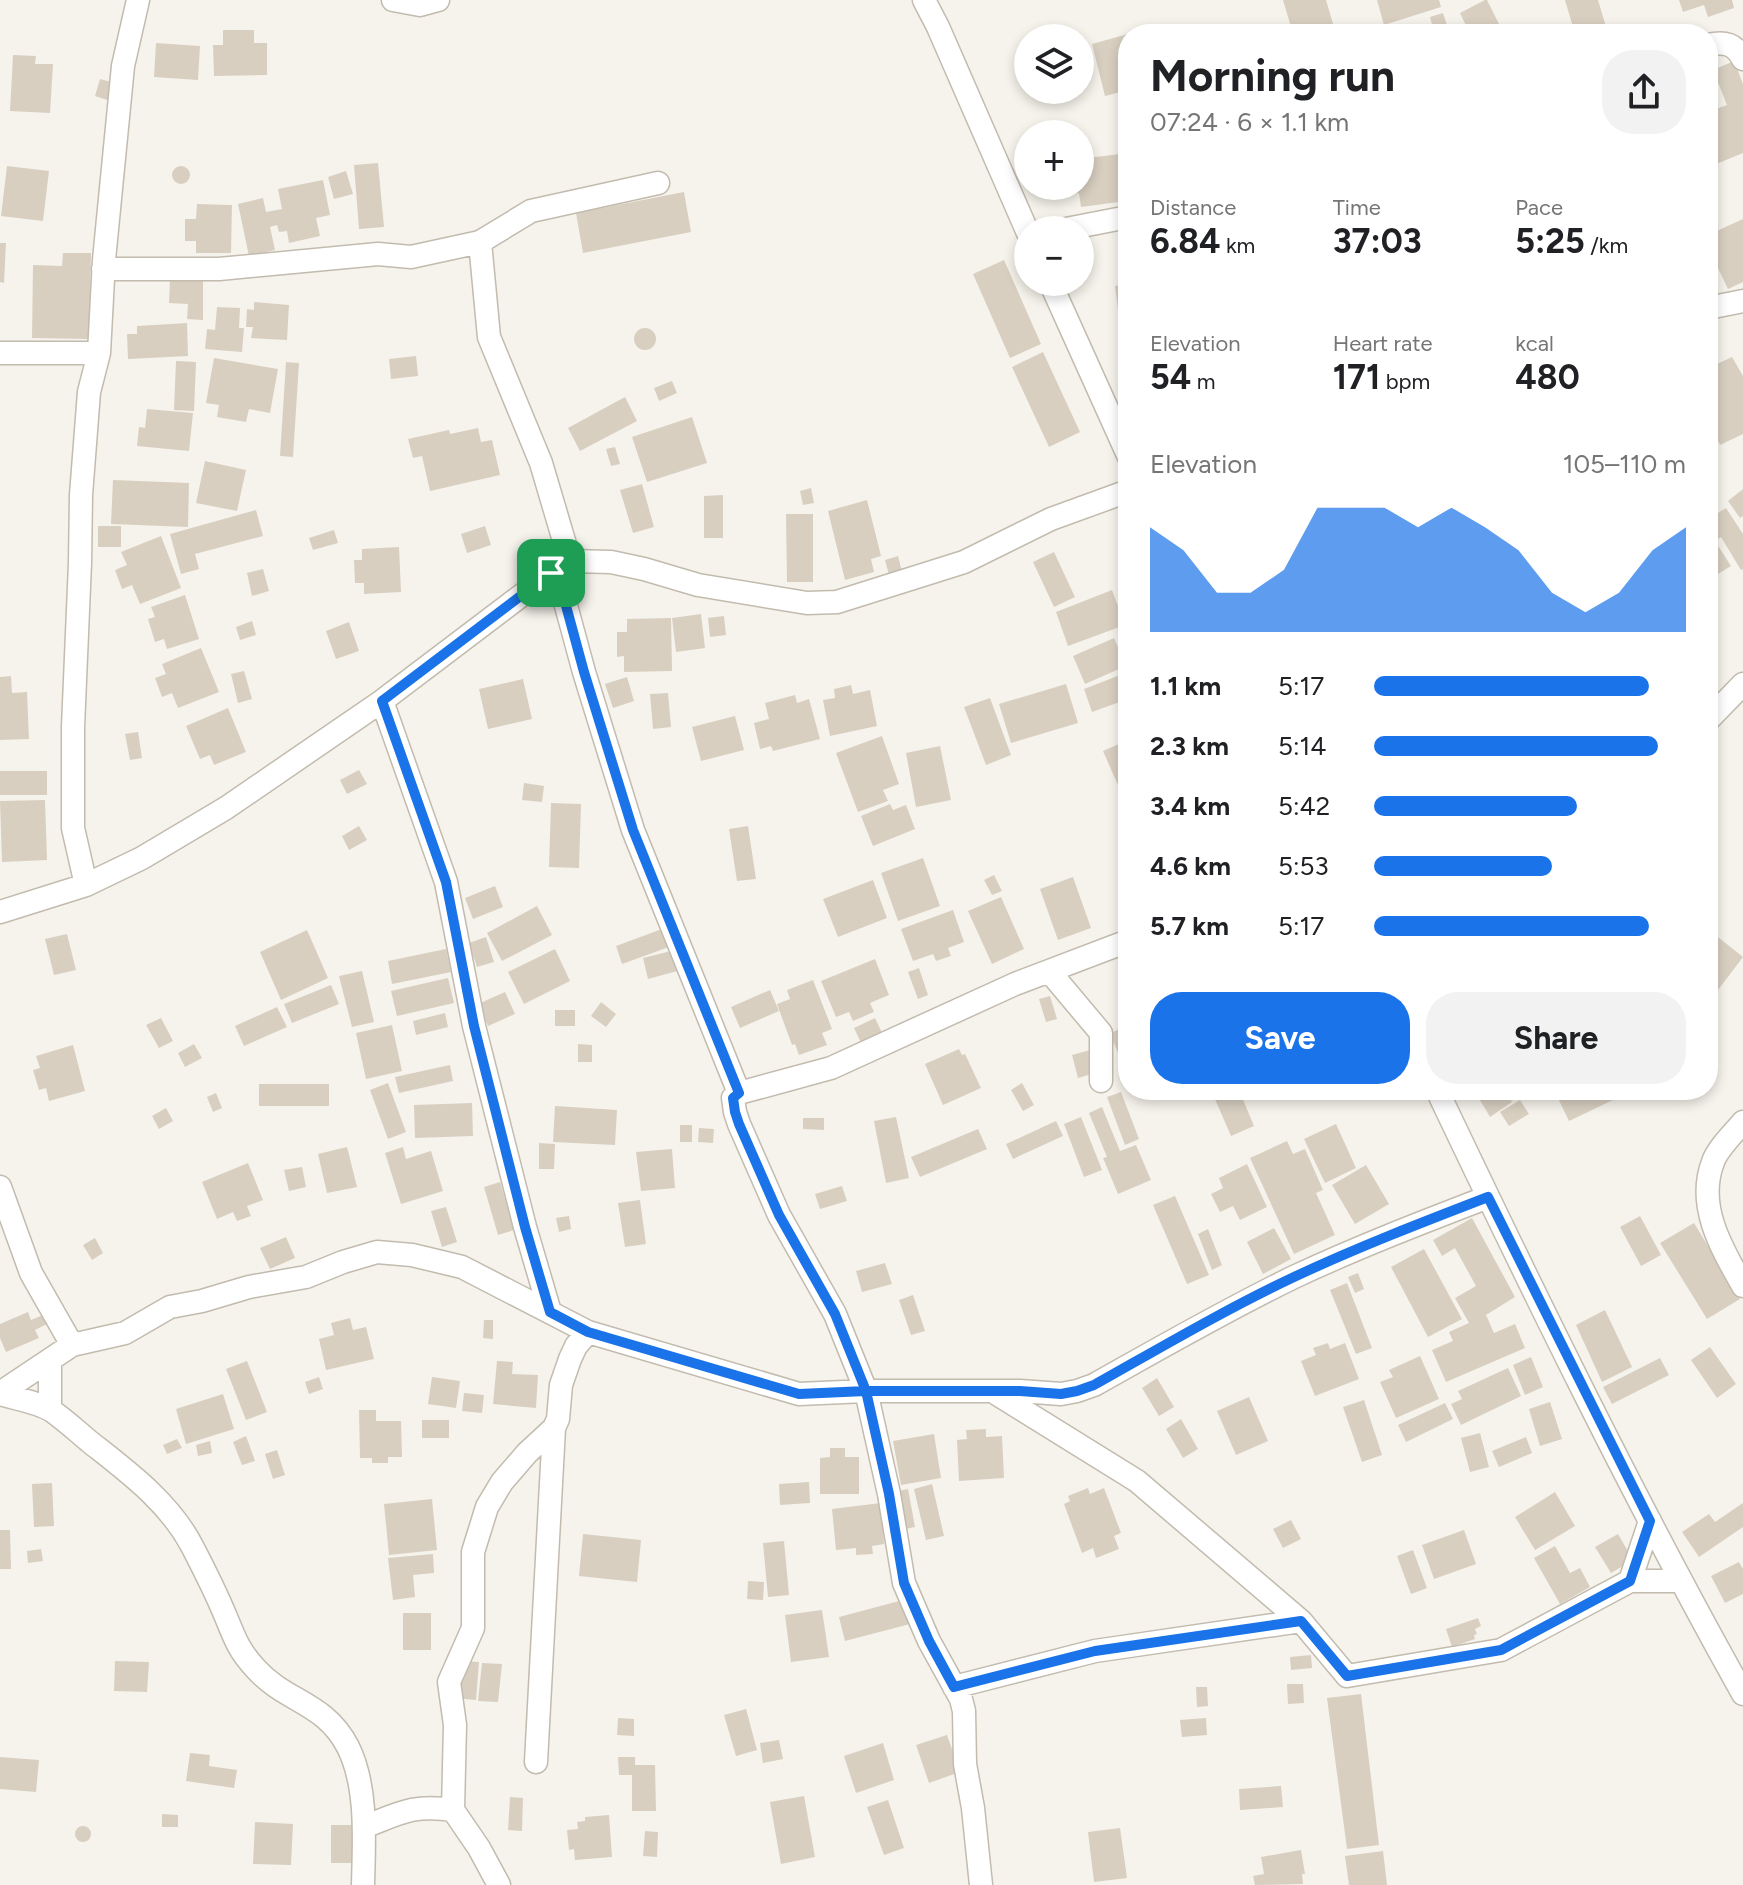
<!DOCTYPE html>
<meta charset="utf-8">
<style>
body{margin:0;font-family:Figtree,sans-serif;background:#f2f2f2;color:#202124;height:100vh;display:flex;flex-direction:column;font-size:30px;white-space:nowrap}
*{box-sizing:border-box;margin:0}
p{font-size:26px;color:#757577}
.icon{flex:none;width:44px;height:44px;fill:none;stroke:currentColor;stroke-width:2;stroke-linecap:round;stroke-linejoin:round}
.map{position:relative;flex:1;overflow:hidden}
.side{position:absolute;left:1118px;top:24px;width:600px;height:1076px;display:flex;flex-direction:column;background:#fff;border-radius:32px;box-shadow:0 4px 12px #0003}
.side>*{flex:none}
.fabs{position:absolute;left:1014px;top:24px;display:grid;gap:16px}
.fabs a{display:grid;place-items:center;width:80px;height:80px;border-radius:50%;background:#fff;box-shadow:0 4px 12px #0003;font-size:40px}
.pin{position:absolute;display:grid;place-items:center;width:68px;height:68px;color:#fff;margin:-34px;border-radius:16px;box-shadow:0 4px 12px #0006}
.round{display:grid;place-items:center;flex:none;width:84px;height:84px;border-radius:32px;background:#f2f2f2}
.headline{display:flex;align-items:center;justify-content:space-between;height:136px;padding:0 32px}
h1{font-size:44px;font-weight:700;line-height:60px}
.figures{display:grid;grid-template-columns:repeat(3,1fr);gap:12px;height:136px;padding:8px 32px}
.figures div{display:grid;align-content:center}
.figures b{font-size:34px;font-weight:700}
.figures small{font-size:22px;font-weight:400}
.figures p{font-size:22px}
.chart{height:224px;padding:16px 32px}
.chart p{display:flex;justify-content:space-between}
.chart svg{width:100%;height:144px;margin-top:8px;fill:#1a73e8;opacity:.7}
.cta{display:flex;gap:16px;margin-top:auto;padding:16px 32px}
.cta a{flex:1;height:92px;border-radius:32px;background:#1a73e8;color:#fff;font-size:32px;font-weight:700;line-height:92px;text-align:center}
.cta a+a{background:#f2f2f2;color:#202124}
ul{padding:0 32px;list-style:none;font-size:26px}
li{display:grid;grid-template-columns:128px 96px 1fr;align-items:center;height:60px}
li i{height:20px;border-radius:10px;background:#1a73e8}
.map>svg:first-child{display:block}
</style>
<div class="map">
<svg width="1743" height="1885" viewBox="0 0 1743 1885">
<rect width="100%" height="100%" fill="#f6f3ec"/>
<path fill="#d8cfc1" d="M1283,0H1326L1336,34H1293Z
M1377,0H1439L1441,7L1384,25Z
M1485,0H1487L1504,34H1470L1460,13Z
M1565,0H1598L1607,30L1591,34H1575Z
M1679,0H1732L1734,8L1708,17L1704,5L1683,12Z
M1443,13L1450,34H1415L1433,28L1430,17Z
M223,30H254V43H267V75L214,76L213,45H223Z
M1128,34V90L1105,96L1092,44Z
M156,43L200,46L198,80L154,77Z
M13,55L36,56L35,64H53L50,113L10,111Z
M1734,61L1743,84V153L1709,167L1708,121L1710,120L1708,112L1727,105L1713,70Z
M100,79L115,83L110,101L95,96Z
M1120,154L1126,201L1081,207L1079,193L1071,194L1070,186H1080V159Z
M378,163L384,227L359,229L354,165Z
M172 175a9 9 0 1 1 18 0a9 9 0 1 1-18 0Z
M7,166L49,171L43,221L1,216Z
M346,171L353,194L334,199L328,177Z
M323,180L330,215L316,218L320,236L289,243L287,231L279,232L277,225L270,227L275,250L249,256L238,204L263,198L266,212L282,209L278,189Z
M684,192L691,232L583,253L576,213Z
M197,204L232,205L231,253H196V241H185V219H196Z
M1743,219V282L1728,289L1708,247V235Z
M0,243H6L4,283L0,282Z
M63,253H91L89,339L32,338L33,265L62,266Z
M1004,260L1041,344L1010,358L973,274Z
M170,279L203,280V320L187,319L188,304L169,303Z
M1128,284V308L1118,309L1115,286Z
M254,302L289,305L287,340L251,338L253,327H246L247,309L254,310Z
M217,307L240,308L239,328H244L242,352L205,349L207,329L215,330Z
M187,323L188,356L128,359L127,334H137V326Z
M634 339a11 11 0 1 1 22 0a11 11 0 1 1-22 0Z
M1043,352L1080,432L1049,447L1012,367Z
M416,356L418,376L391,379L389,359Z
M1732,357L1743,376V434L1720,445L1708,420V387L1714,384L1708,368Z
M214,358L278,369L270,413L249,409L246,422L217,417L219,405L206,403Z
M176,361L196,362L194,411L174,410Z
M286,362L299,363L293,457L280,456Z
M672,381L677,393L659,401L654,388Z
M625,397L637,421L580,451L568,428Z
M147,409L193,413L189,451L137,446L139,427L145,428Z
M692,417L707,463L647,482L632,437Z
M478,428L481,442L492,440L500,475L430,491L422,456L413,458L408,439L449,430L450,434Z
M615,447L620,464L611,466L606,449Z
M205,461L246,470L237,511L196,503Z
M113,480L189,483L188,527L111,524Z
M642,484L654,527L633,533L620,490Z
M811,488L814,503L803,505L800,491Z
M1743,489V516L1740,518L1728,501Z
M723,495V538H704V496Z
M867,500L881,556L871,559L874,572L845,580L828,511Z
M1726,508L1743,534V569L1741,570L1721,537L1715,541L1731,566L1710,579L1708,576V519Z
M256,510L263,536L195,554L199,569L181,574L170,534Z
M786,514H813V582H787Z
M98,526H121V547H98Z
M485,526L491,545L467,553L461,534Z
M334,530L338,543L313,550L309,538Z
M161,536L181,588L140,604L132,585L122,589L115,570L127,565L121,552Z
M399,547L401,592L364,594V583H355L354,560H362V549Z
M1054,552L1075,597L1054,607L1033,562Z
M898,556L902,572L889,575L885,560Z
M263,569L269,591L252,596L247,573Z
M1112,590L1125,625L1068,646L1056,612Z
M185,595L199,639L167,649L164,639L155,642L148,619L155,617L151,607Z
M701,614L705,648L676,652L672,618Z
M724,616L726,635L710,637L708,618Z
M671,618L672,671L624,672V656L617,657V632H627V619Z
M252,621L256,635L240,640L236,627Z
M349,622L359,651L336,659L326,631Z
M1114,638L1126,666L1085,684L1073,656Z
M201,648L219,692L178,708L172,693L162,697L155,678L166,674L162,664Z
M244,671L252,699L238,703L231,674Z
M1120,675L1128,699L1092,712L1084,689Z
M11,676L12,693L27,692L29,739L0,740V677Z
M627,677L634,701L613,708L605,684Z
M523,679L532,719L488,729L479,689Z
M1066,684L1078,723L1011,743L999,704Z
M851,685L853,694L870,690L877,726L830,736L823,700L835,698L834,689Z
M668,693L671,727L653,729L650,694Z
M795,695L797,703L809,699L820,739L773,751L771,746L760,749L754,723L769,719L765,703Z
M990,698L1011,755L986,765L964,707Z
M228,708L246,752L214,765L210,755L200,759L186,726Z
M735,716L744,750L701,761L692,727Z
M138,732L142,758L130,760L125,734Z
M882,736L899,784L883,790L888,801L858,812L836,753Z
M1128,740V808L1103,751Z
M940,746L951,800L916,807L906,753Z
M359,770L367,784L347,794L340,780Z
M0,771H47V795H0Z
M524,783L544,786L542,802L522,800Z
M45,800L47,860L2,862L0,801Z
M551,803L581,804L579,868L549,867Z
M890,804L893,810L906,805L915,829L873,846L861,816Z
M359,826L367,840L349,850L342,836Z
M748,826L756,879L737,881L729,829Z
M923,858L940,906L898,921L881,873Z
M994,875L1002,891L992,895L984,880Z
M1073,877L1091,928L1058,940L1040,889Z
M873,880L887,918L838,937L823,899Z
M495,886L503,907L473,919L465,898Z
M1001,897L1024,949L992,964L968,911Z
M537,906L552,935L502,961L487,933Z
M953,910L964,942L948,948L951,956L936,961L933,954L913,961L901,929Z
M662,929L669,947L622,964L616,946Z
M1708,929L1743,957L1718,990L1708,982Z
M307,930L328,978L281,1000L260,952Z
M67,934L76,970L54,975L45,939Z
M486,937L494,962L477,967L469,943Z
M446,949L451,972L392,984L388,961Z
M555,949L570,981L524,1004L508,972Z
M675,950L681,970L648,979L643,958Z
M875,959L889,995L870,1003L874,1012L853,1021L849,1012L836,1017L821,981Z
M919,968L928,995L918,999L908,972Z
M362,971L374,1022L352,1027L339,976Z
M448,978L454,1003L397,1016L391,991Z
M813,980L832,1029L822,1033L827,1045L799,1055L795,1044L792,1045L777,1004L790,999L787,990Z
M331,985L339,1004L292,1023L284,1004Z
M770,990L779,1011L740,1028L731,1007Z
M505,992L515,1014L488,1026L478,1004Z
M1050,996L1057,1019L1046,1022L1039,999Z
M601,1002L616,1014L606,1027L591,1016Z
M277,1007L287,1027L244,1046L235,1026Z
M555,1010H575V1026H555Z
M445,1013L448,1027L416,1035L413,1021Z
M1128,1015V1072L1126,1073L1110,1033L1125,1027L1121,1018Z
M161,1018L173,1041L159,1048L146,1025Z
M875,1018L885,1039L864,1049L854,1028Z
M392,1025L402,1071L366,1079L356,1033Z
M194,1044L202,1058L185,1067L178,1053Z
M578,1044L592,1045V1062H578Z
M73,1045L85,1091L49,1101L46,1088L39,1090L33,1070L40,1068L36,1056Z
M959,1049L962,1055L965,1054L981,1088L943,1105L925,1064Z
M1090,1050L1095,1073L1078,1078L1072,1055Z
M450,1065L453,1081L399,1093L395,1077Z
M388,1083L406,1132L388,1139L370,1090Z
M1022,1083L1034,1105L1023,1111L1011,1090Z
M259,1084H329V1106H259Z
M1211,1090H1239L1254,1126L1231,1136Z
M1474,1090H1505L1512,1102L1490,1117Z
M1554,1090H1608L1613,1100L1569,1121Z
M1121,1092L1139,1139L1125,1145L1107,1097Z
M216,1093L222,1108L213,1112L207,1097Z
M1520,1100L1529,1114L1509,1126L1500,1112Z
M472,1103L473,1136L415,1138L414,1105Z
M555,1106L617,1110L615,1145L553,1142Z
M1102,1107L1120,1151L1136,1145L1151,1180L1118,1194L1103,1158L1107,1157L1089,1113Z
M166,1108L173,1121L159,1129L152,1116Z
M896,1117L909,1178L886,1183L874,1121Z
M1081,1117L1102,1170L1084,1177L1064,1124Z
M803,1118H824V1130L803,1129Z
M1056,1121L1063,1136L1013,1159L1006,1144Z
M1336,1124L1356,1168L1325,1183L1304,1139Z
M680,1125H692V1142H680Z
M699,1128L714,1129L713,1143L698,1142Z
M978,1129L987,1149L920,1177L911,1157Z
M1287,1141L1293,1154L1305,1149L1323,1190L1316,1193L1335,1235L1294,1254L1250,1158Z
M539,1143L555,1144L554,1169H539Z
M347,1147L357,1187L327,1193L318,1154Z
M403,1147L406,1159L431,1151L443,1191L401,1204L385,1153Z
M672,1149L675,1188L641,1191L636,1152Z
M248,1163L263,1200L247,1206L251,1216L237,1221L233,1212L217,1219L202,1182Z
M1247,1164L1267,1207L1240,1220L1233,1206L1220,1212L1211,1194L1223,1188L1219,1178Z
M1366,1165L1389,1204L1355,1224L1332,1185Z
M302,1167L306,1187L289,1191L284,1170Z
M500,1182L514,1230L498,1235L484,1187Z
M842,1186L847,1201L820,1209L815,1194Z
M1175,1196L1209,1275L1187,1284L1153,1205Z
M640,1200L646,1244L625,1247L618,1203Z
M446,1207L457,1242L442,1247L431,1211Z
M569,1216L571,1229L559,1232L556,1218Z
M1640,1216L1661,1255L1641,1266L1620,1227Z
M1472,1218L1515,1297L1486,1315L1494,1333L1515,1324L1525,1348L1446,1382L1432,1350L1453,1341L1449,1332L1469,1323L1455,1298L1476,1286L1455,1248L1442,1256L1433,1240Z
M1694,1223L1740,1299L1707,1319L1660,1243Z
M1274,1228L1291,1259L1263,1274L1247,1242Z
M1208,1229L1222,1265L1212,1270L1198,1234Z
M286,1237L295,1258L270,1269L260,1248Z
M95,1238L103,1253L92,1260L83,1245Z
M1424,1249L1462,1319L1428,1337L1391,1267Z
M885,1263L892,1284L862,1292L856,1271Z
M1358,1273L1364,1289L1355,1293L1348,1277Z
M1347,1283L1372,1348L1356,1354L1330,1290Z
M913,1295L925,1331L911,1335L899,1300Z
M1605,1310L1632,1367L1602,1382L1576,1325Z
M28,1312L31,1320L43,1315L47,1324L35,1330L39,1338L6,1352L0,1338V1324Z
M350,1318L353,1330L366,1327L374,1359L326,1370L319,1339L334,1335L331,1323Z
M484,1320H493V1339L483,1338Z
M1328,1343L1330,1349L1345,1343L1359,1379L1315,1396L1301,1361L1316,1355L1313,1348Z
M1710,1347L1736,1384L1717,1398L1691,1360Z
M1420,1356L1439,1399L1396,1418L1380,1382L1393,1377L1389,1370Z
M1531,1357L1543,1387L1525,1395L1513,1365Z
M1660,1358L1669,1375L1612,1404L1603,1387Z
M247,1361L267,1412L246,1420L226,1369Z
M497,1361L513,1362L512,1374L538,1375L536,1408L493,1404Z
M1508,1368L1521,1396L1461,1425L1451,1404L1462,1399L1458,1391Z
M319,1377L323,1389L309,1394L305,1382Z
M432,1377L460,1381L456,1408L428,1404Z
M1157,1378L1174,1407L1159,1416L1142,1388Z
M464,1393L484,1395L482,1413L462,1411Z
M223,1394L234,1429L186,1444L176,1409Z
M1249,1397L1268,1441L1236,1455L1217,1411Z
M1364,1400L1382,1455L1362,1462L1343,1407Z
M1550,1402L1562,1439L1540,1446L1529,1409Z
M1445,1403L1453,1419L1406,1442L1398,1425Z
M359,1410H376V1421H401L402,1457H388V1463H372V1458H360Z
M1181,1419L1198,1449L1183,1458L1166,1429Z
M422,1420H449V1438H422Z
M986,1429V1437L1002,1436L1004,1478L959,1481L957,1440L967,1439L966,1430Z
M1480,1433L1489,1467L1470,1472L1461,1438Z
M934,1434L941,1478L901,1485L893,1441Z
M246,1436L255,1461L242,1465L233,1442Z
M1526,1437L1532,1453L1499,1467L1492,1451Z
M177,1439L182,1448L167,1454L163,1445Z
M210,1441L212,1453L198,1456L196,1445Z
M830,1448H845V1457H859V1494H820V1458L830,1457Z
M277,1450L285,1475L273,1479L265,1454Z
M809,1482L810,1503L780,1505L779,1484Z
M52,1483L54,1526L34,1527L32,1484Z
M932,1484L944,1536L926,1540L914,1489Z
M1088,1488L1090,1494L1104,1488L1121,1533L1114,1536L1119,1549L1096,1558L1093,1548L1082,1553L1064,1504L1070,1501L1068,1496Z
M908,1489L915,1527L900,1530L893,1492Z
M1555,1492L1575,1526L1535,1550L1515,1517Z
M432,1499L437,1550L389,1555L384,1504Z
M889,1502L891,1527L883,1528L884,1544L872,1546L873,1554L856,1555V1548L836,1550L832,1509Z
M1743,1503V1527L1699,1557L1682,1532L1709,1514L1715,1522Z
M1291,1520L1301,1539L1283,1548L1273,1529Z
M0,1530H10L11,1569H0Z
M1464,1530L1476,1564L1434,1579L1422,1545Z
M583,1534L641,1540L637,1582L579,1576Z
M1618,1534L1633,1560L1611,1573L1595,1547Z
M784,1541L789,1595L768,1597L763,1543Z
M1555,1546L1570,1573L1580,1568L1590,1587L1560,1604L1534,1558Z
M41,1549L43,1561L28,1563L27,1551Z
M1413,1550L1427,1588L1411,1594L1397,1556Z
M433,1554L434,1573L413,1575L415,1597L393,1600L388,1558Z
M1739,1562L1743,1569V1594L1725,1603L1711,1576Z
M748,1581L764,1582L763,1600L747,1599Z
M903,1600L910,1624L845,1641L839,1617Z
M822,1610L829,1657L791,1662L785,1615Z
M403,1613H431V1650H403Z
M1478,1618L1481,1626L1475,1629L1477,1634L1474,1635L1475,1639L1452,1647L1446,1629Z
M1311,1655L1312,1668L1291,1670L1290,1657Z
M115,1661L149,1662L147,1692L114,1691Z
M462,1661L479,1662L476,1700L454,1698Z
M482,1663L502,1664L498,1702L478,1701Z
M1287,1684H1303L1304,1703L1288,1704Z
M1196,1687H1207L1208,1706L1197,1707Z
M1361,1694L1379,1845L1347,1849L1327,1698Z
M746,1709L757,1750L736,1756L724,1715Z
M618,1718L634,1719V1736L617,1735Z
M1206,1718L1207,1735L1182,1737L1180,1720Z
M947,1735L960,1772L929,1783L916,1745Z
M779,1740L783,1759L763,1763L760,1743Z
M883,1743L894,1780L856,1793L844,1756Z
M190,1753L210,1755L209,1766L237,1770L234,1788L186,1781Z
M0,1757L39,1760L36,1792L0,1789Z
M618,1757H635V1765H655L656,1811H632V1775H619Z
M1281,1786L1283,1807L1240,1810L1239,1789Z
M804,1796L815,1857L781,1864L770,1802Z
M510,1797L523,1798L522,1831L508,1830Z
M888,1800L904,1848L884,1855L867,1807Z
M162,1814L178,1815V1827H162Z
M609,1815L612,1857L575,1860L574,1849L569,1850L567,1830L578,1829L577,1822L585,1821V1817Z
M255,1822L293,1824L291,1865L253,1864Z
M331,1825H352V1863H331Z
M75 1834a8 8 0 1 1 16 0a8 8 0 1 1-16 0Z
M1120,1828L1127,1878L1094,1882L1088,1832Z
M645,1831L658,1832L657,1857L643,1856Z
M1301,1850L1305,1874H1302L1303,1884L1255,1885L1253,1876L1264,1874L1261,1857Z
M1383,1851L1387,1885H1349L1345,1856Z"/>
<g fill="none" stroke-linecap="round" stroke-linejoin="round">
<g stroke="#c2bbae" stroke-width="25">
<path id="minor" d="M393,0L420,5L438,0
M924,0L938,27L1028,233
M1708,45C1725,41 1735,44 1743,59
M1061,230L1128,217
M480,242L489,337L541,463L570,561
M103,269H219L378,254L411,257L480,242L531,211L658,183
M1050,282L1128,455
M1708,308L1743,301
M0,353H99
M551,573L562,591L584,672L633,830L739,1093
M382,701L446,882L474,1026L525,1227L550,1312
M1708,720L1743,684
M86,885L73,828V727L80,563L81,495L89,392L99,353L104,260L123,66L138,0
M0,912L86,885L142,858L226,808L382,701L551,573L570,561L611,562L644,569L698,585L807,603L837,602L964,562L1051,519L1128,491
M1049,971L1101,1033V1081
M1437,1090C1534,1294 1633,1497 1743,1694
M1743,1122C1734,1133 1717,1149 1713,1162C1696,1206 1722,1249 1743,1286
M0,1187L31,1273L72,1345
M50,1361V1409
M992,1391L1137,1481L1301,1621L1347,1676L1501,1650L1630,1581H1680
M0,1393L72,1345L125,1333L170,1307L202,1301L249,1287L306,1277L343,1262L377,1252L412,1255L462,1267L588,1332L799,1394L866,1391H1020L1061,1394L1077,1391L1094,1385C1160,1348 1226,1310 1294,1277C1358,1247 1423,1222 1488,1197
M0,1394C16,1399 38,1402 52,1411C65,1420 78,1432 90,1442C128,1472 169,1502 192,1546C204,1569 216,1593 226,1617C235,1639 239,1651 256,1669C287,1703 325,1702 348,1747C368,1787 364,1842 363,1885
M1630,1581L1650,1521
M954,1687L1095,1651L1301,1621
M536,1762L554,1428
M364,1827C400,1813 413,1804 453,1810
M499,1885L479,1848L453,1810L455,1725L449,1682L473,1628V1552L487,1507L502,1482L527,1453L554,1428L558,1419L561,1385L570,1359L576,1346L588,1332
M981,1885L973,1808L965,1764L964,1711L961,1699L929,1641L904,1583L889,1494L866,1391L835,1314L779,1215L739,1124L735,1112L733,1098L739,1093L831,1068L1015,984L1128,941"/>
</g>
<use href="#minor" stroke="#fff" stroke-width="22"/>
</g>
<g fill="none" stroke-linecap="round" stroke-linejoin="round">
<g stroke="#fff" stroke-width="16">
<path id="route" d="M551,573L382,701L446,882L474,1026L525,1227L550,1312L588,1332L799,1394L866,1391H1020L1061,1394L1077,1391L1094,1385C1160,1348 1226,1309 1294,1277C1358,1247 1423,1222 1488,1197L1650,1521L1630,1581L1501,1650L1347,1676L1301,1621L1095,1651L954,1687L929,1641L904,1583L889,1494L866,1391L835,1314L779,1215L739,1124L735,1112L733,1098L739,1093L633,830L584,672L562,591L551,573"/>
</g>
<use href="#route" stroke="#1a73e8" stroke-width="10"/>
</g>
</svg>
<div class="fabs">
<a><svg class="icon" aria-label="layers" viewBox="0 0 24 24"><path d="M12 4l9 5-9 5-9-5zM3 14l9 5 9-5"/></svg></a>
<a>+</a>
<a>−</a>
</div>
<div class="pin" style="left:551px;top:573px;background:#1e9e55"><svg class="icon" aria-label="arrive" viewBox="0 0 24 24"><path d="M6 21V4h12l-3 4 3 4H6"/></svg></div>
<section class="side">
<div class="headline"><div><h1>Morning run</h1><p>07:24 · 6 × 1.1 km</p></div><a class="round"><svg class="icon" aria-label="share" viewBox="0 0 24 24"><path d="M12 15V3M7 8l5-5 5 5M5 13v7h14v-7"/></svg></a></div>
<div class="figures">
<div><p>Distance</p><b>6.84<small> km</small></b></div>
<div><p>Time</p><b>37:03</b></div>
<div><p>Pace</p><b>5:25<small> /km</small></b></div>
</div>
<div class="figures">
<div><p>Elevation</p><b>54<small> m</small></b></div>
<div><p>Heart rate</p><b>171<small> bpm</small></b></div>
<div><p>kcal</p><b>480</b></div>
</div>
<div class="chart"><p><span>Elevation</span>105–110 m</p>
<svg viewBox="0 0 160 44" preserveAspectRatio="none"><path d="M0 44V12L10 19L20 32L30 32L40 25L50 6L60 6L70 6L80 12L90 6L100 12L110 19L120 32L130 38L140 32L150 19L160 12V44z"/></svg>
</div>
<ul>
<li><b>1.1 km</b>5:17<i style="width:88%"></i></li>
<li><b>2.3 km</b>5:14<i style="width:91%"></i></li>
<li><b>3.4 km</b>5:42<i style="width:65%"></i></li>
<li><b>4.6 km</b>5:53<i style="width:57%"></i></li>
<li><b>5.7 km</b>5:17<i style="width:88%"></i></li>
</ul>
<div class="cta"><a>Save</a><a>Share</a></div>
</section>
</div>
